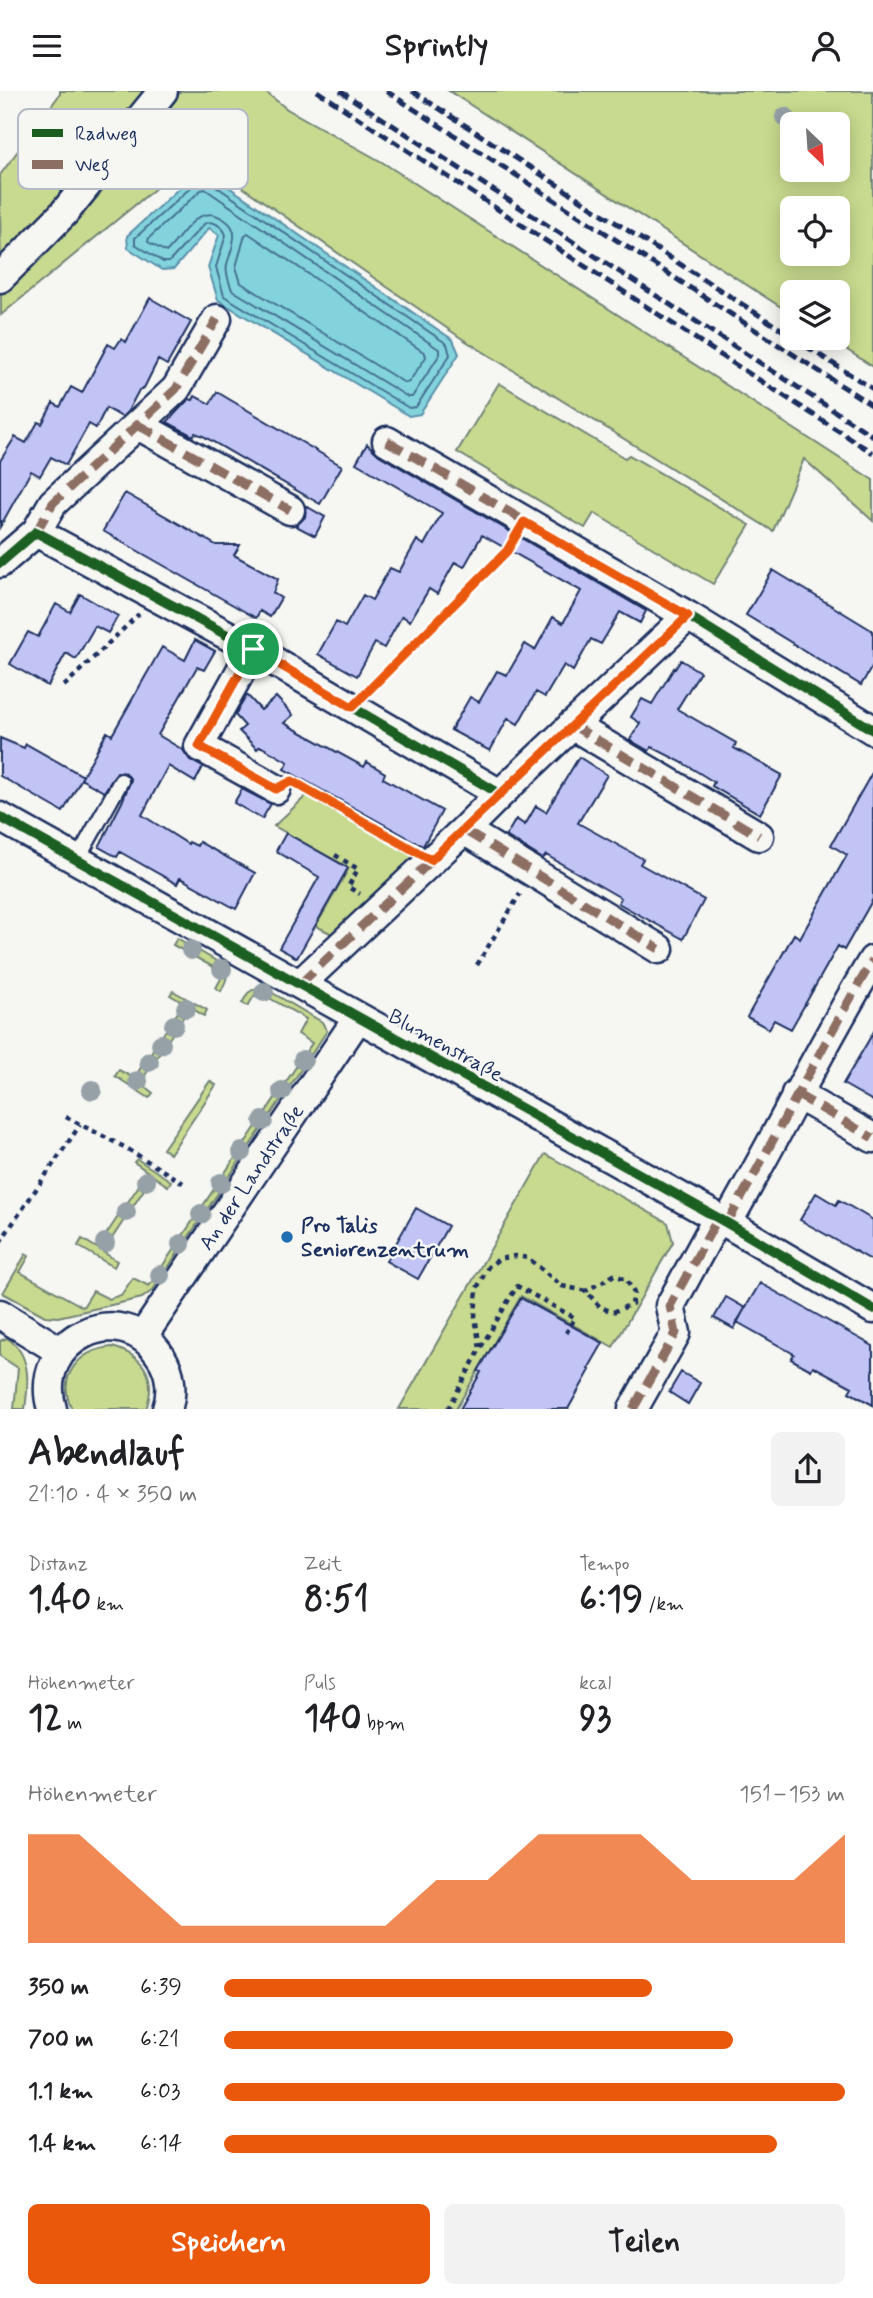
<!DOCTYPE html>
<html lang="de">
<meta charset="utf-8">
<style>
body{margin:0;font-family:Mynerve,sans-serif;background:#f2f2f2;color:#202124;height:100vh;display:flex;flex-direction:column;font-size:26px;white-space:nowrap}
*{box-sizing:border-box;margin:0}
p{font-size:23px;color:#757577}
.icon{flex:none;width:38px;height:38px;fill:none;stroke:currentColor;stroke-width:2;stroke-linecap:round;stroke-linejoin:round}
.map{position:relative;height:1318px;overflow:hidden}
.details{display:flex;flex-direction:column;background:#fff;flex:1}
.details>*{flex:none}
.needle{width:46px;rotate:155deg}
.tools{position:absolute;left:780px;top:21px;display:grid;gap:14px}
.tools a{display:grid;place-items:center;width:70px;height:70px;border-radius:10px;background:#fff;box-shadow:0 4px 18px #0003;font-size:35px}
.pin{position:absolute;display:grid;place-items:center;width:60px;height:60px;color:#fff;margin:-30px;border:4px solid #fff;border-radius:50%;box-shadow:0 2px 7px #0007}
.round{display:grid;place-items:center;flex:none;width:74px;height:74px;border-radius:10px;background:#f2f2f2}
.summary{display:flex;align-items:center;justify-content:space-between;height:119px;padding:0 28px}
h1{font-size:38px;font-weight:700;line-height:52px}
.stats{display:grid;grid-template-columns:repeat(3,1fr);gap:10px;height:119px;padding:7px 28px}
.stats div{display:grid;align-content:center}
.stats b{font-size:35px;font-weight:700}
.stats small{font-size:19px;font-weight:400}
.stats p{font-size:19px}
.chart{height:196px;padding:14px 28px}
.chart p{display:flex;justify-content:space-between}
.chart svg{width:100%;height:126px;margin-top:7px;fill:#ea580c;opacity:.7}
.cta{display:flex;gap:14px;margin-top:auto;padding:14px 28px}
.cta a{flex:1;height:80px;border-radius:10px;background:#ea580c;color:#fff;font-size:28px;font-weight:700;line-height:80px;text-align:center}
.cta a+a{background:#f2f2f2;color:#202124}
ul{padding:0 28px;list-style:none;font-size:23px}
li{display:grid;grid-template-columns:112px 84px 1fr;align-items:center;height:52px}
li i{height:18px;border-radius:9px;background:#ea580c}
header{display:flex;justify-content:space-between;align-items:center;height:91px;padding:0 28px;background:#fff;font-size:32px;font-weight:700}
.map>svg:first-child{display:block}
</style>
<header><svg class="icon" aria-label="menu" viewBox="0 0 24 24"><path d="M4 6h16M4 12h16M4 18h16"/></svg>Sprintly<svg class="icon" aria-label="person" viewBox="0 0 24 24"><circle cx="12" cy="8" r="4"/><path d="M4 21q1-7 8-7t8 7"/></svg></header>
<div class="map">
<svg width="873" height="1318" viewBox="0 0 873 1318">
<rect width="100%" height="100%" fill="#f6f6f2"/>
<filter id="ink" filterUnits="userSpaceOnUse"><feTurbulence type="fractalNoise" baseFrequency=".0143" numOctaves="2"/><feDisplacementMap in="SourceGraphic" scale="14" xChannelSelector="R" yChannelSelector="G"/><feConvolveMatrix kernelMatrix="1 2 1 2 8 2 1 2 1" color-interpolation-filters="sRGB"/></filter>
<g filter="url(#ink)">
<path fill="#c8da8f" stroke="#728476" stroke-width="2" fill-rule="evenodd" d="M60,0H174L179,3L181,0H264L287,18L382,71L873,389V430L804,368L773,440L461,247L196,64L1,224L0,84L60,3Z
M449,0H873V276L829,247H838V201H793V224ZM793,33H838V79H793ZM793,117H838V163H793Z
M499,292L625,367L629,364L750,434L713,493L594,422L585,437L457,361Z
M307,704L419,767L336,845L316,835L349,777L274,735Z
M177,847L223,874C229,884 227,889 221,900L216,897L224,882L173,854Z
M256,897H264L322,931L327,940L153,1199L142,1207L58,1226L45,1225L3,1202L26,1163L29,1165L20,1181L83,1216L93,1200L109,1208L121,1204L133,1187L149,1195L312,952L298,943L306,928L257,900L248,915L242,912L248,902Z
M173,900L207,919L204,925L190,916L140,992L153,1002L149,1007L115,985L119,979L134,987L184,912L170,904Z
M210,990L216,994L170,1063L163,1058Z
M545,1063L668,1132L673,1151L613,1256L521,1205L456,1318H399Z
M137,1068L171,1090L168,1095L153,1085L103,1161L117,1170L114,1176L78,1155L82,1148L97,1157L148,1081L134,1071Z
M7,1247C31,1263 29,1291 25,1318H14L18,1277L0,1265V1250Z
M112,1256C145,1265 157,1286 146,1318H72C56,1285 79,1259 112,1256Z"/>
<path fill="#83d3dd" stroke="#5991aa" stroke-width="2" d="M201,77L453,249L459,263L420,323L409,325L218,209L208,176L219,144L209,137L174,178L162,179L128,157L127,145Z"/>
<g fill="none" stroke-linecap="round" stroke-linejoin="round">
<path stroke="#457191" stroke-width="2" d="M204,87L447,253L450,264L416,316L409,317L224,205L216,176L226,144C223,135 212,128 204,133L169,171H163L135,153V147L200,88Z
M205,98L440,259V263L412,306H408L232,199C220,169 231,173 234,147C235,139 231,133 225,129C198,109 183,145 166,161L148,151L149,147L201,99Z
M248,142L425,262L426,266L409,291L405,292L241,192L236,176L245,144Z"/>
</g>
<path fill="#c2c4f6" stroke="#1b2f5e" stroke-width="2" d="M150,207L191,231L167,274L158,269L144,297L139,299L128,320L122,326L106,317L96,337L89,333L66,374L51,366L40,385L31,380L0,436V370L15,346L26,352L38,331L42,333L53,312L60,316L71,296L82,302L108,253L115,257L121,248L126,251Z
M217,301L342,375L320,413L203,345L195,342L193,345L167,331L189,308L193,309L195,305L210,313Z
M367,353L379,364L646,520L640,532L620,521L601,553L591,548L573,580L564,574L545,606L536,601L518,633L508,627L490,660L451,639L470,606L479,611L497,580L507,584L525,553L535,559L553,526L563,532L581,500L482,444L464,476L455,471L437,503L429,498L410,530L402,525L384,557L375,552L357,585L318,563L336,531L345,536L363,504L372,509L390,477L399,481L417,449L424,454L442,422L356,372Z
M125,402L216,454H240L234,464L278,488L273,502L281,507L270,526L260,520L256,527L103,440Z
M306,415L325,426L315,445L296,435L305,426Z
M773,479L873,540V574L861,594L746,524Z
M80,503L118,525L108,542L95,535L76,568L66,562L48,595L10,573L28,541L38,546L56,513L70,521Z
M195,549L215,560L204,579L197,576L158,644L183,659L190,669L203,676L195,691L168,675L142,724L188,753L189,751L197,755L199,751L255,782L236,818L180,787L177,793L120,761L117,766L99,756L122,711L131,689L126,682L117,681L104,701L81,688L107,641L112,644L162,556L185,569Z
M681,569L700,581L677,618L736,652L734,657L782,684L760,723L712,695L714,691L683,672L652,656L649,660L630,649L640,632L631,626L642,608L652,613L674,577L675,578Z
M247,604L261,619L276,606L293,624L284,632L364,676L367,671L385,682L383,687L442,720L423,755L284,678L288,671L260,655L257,658L239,640L245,635L235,624Z
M0,647L24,657L26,653L83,685L63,721L0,685Z
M579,666L607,684L578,732L643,768L640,773L704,809L683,848L618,812L621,807L546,764L543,768L506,745L516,728L525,734L536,715L546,721Z
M873,680V808L844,859L838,855L791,938L774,929L769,938L747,926L794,843L800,847L847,764L831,754Z
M242,698L271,713L262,728L234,712Z
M286,742L348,777L297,867L279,857L319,786L276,760Z
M873,942V1010L843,993Z
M816,1102L836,1114L839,1109L873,1129V1170L800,1129Z
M416,1117L448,1135L418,1188L386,1170Z
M760,1192L873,1255V1314L849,1301L852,1296L813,1275L811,1279L791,1268L794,1263L737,1231Z
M726,1206L745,1217L734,1238L714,1227Z
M521,1207L603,1252L588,1278L590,1279L568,1318H460L481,1281L478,1280Z
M681,1281L700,1292L688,1313L669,1301Z"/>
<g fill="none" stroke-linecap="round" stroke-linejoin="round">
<g stroke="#1b2f5e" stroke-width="19">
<path id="service" d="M77,769L121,690"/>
</g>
<g stroke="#1b2f5e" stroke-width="33">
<path id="minor" d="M0,187L64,122L163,0
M138,334L290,419
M387,350L688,525
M36,441L53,412L176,298L217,228
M0,472L36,441L253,558L500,703L688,525L873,639
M253,558L199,655L276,698
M572,634L759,745
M500,703L464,739L659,858
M0,726L727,1132L873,1218
M300,893L464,739
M796,1003L873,1047
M727,1132C777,1045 821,955 873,869
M0,1223L60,1260
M143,1245L358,927
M52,1318C31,1248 122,1204 161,1266C171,1281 173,1301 167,1318
M633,1318L676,1242L670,1215L718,1127"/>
</g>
<path stroke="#1b2f5e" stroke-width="4.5" stroke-dasharray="5 5" stroke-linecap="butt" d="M64,595L139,523
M369,599L469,499L507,460L513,449
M301,695L409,756
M335,764L358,778L348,796L360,803
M477,874L520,803
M66,1026L126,1057L183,1092
M0,1151L80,1034
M481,1256L517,1195L575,1227L566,1242
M448,1318L480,1258L475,1225L477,1197L488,1176L499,1168L515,1165L528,1167L562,1195L586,1200L600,1216L613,1221L632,1213L634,1202L626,1188L614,1184L586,1200"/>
<use href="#service" stroke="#f6f6f2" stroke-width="14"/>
<use href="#minor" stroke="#f6f6f2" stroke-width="28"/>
<path stroke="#1b2f5e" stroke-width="5" stroke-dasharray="10 5" stroke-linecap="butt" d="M317,0L725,267L873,362
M340,0L873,345
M386,0L873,315
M412,0L793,246
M793,247L873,298"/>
<path stroke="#8d6e63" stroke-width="9" stroke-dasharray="18 9" stroke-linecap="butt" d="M138,334L290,419
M387,350L688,525
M36,441L53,412L176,298L217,228
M253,558L199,655L276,698
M572,634L759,745
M500,703L464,739L659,858
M300,893L464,739
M796,1003L873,1047
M727,1132C777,1045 821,955 873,869
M633,1318L676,1242L670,1215L718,1127"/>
<g stroke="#f6f6f2" stroke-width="15">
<path id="cycleway" d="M0,472L36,441L253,558L500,703L688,525L873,639
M0,726L727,1132L873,1218"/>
</g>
<use href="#cycleway" stroke="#1b5e20" stroke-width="10"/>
</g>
<g fill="#95a0a7">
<circle cx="785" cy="26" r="10"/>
<circle cx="191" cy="859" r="10"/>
<circle cx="222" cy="878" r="10"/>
<circle cx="264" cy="901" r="10"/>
<circle cx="186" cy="917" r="10"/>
<circle cx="174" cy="934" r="10"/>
<circle cx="161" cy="953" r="10"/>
<circle cx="303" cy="969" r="10"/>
<circle cx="149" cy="971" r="10"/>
<circle cx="138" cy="990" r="10"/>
<circle cx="92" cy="999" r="10"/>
<circle cx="282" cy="1000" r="10"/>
<circle cx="263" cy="1030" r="10"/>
<circle cx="242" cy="1061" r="10"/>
<circle cx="146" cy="1090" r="10"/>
<circle cx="221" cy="1092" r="10"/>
<circle cx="126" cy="1121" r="10"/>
<circle cx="201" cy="1123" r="10"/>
<circle cx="105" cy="1152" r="10"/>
<circle cx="181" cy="1153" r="10"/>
<circle cx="160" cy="1184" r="10"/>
</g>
</g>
<g fill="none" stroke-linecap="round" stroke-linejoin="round" filter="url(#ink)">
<g stroke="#fff" stroke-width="14">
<path id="route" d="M524,431L688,525L431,769L292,690L276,698L199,655L253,558L352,616L507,460Z"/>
</g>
<use href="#route" stroke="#ea580c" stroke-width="9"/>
</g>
<circle fill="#1f6fb2" stroke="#f6f6f2" stroke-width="2.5" cx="287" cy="1146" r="7"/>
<g text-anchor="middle" stroke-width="5" stroke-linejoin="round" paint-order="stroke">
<g font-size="21" fill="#1b2f5e" stroke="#f6f6f2">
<text transform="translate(446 954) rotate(29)" y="7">Blumenstraße</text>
<text transform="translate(251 1086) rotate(-56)" y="7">An der Landstraße</text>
</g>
<g font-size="21" font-weight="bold" fill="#1b2f5e" stroke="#f6f6f2" text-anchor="start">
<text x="301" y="1141">Pro Talis<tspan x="301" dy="24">Seniorenzentrum</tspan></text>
</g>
</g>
<rect x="18" y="18" width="230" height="80" rx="10" fill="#f6f6f2" stroke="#b4bac6" stroke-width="2"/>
<rect x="32" y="38" width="31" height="8" fill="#1b5e20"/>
<rect x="32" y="69" width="31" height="9" fill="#8d6e63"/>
<g font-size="19" fill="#1b2f5e">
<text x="75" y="49">Radweg</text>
<text x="75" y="80">Weg</text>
</g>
</svg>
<div class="tools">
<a><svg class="needle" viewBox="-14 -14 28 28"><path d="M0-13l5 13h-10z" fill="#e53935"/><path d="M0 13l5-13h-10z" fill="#757577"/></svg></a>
<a><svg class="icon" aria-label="locate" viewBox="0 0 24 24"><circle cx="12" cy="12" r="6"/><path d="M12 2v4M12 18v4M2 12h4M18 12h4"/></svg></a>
<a><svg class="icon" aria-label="layers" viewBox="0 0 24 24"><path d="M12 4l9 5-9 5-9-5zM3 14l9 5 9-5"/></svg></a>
</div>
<div class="pin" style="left:253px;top:558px;background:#1e9e55"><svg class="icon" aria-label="arrive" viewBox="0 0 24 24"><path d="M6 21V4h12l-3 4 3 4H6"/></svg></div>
</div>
<section class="details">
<div class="summary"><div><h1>Abendlauf</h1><p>21:10 · 4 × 350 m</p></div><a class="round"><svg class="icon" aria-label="share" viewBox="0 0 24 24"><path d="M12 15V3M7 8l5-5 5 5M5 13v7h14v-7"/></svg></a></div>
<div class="stats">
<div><p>Distanz</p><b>1.40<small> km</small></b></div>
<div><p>Zeit</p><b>8:51</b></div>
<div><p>Tempo</p><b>6:19<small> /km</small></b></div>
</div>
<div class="stats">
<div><p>Höhenmeter</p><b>12<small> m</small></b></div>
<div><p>Puls</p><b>140<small> bpm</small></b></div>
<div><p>kcal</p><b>93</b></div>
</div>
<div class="chart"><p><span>Höhenmeter</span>151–153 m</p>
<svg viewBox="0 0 160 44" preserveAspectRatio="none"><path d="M0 44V6L10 6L20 22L30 38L40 38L50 38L60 38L70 38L80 22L90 22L100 6L110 6L120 6L130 22L140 22L150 22L160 6V44z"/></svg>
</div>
<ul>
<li><b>350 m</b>6:39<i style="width:69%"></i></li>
<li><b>700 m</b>6:21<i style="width:82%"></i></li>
<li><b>1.1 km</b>6:03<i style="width:100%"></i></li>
<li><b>1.4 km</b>6:14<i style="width:89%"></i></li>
</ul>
<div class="cta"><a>Speichern</a><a>Teilen</a></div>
</section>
